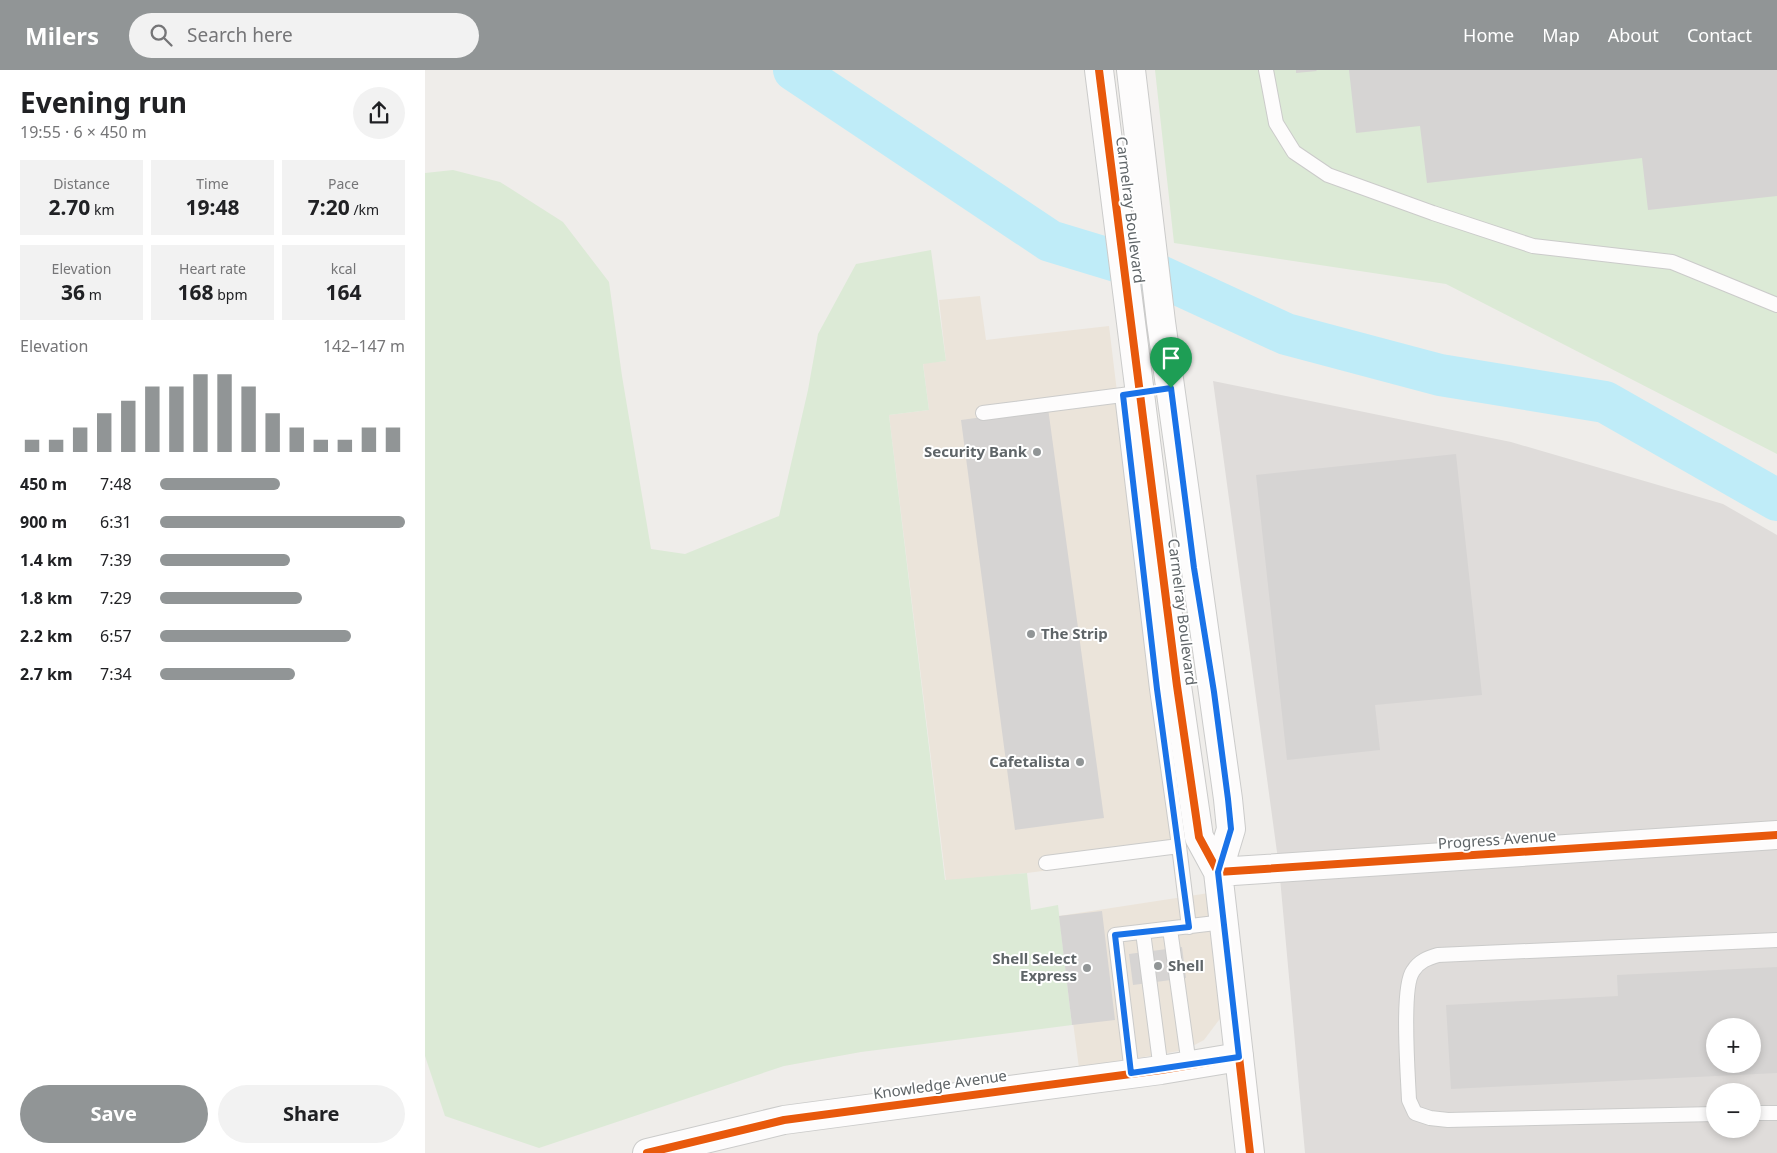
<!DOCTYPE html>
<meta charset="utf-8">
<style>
body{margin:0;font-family:"Noto Sans",sans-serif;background:#f2f2f2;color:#202124;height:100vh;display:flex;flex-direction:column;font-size:19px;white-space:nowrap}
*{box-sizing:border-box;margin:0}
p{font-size:16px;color:#757577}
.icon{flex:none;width:28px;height:28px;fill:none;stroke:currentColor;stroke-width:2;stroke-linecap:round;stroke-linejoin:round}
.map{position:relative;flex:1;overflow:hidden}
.drawer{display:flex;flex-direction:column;background:#fff;width:425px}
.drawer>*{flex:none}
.controls{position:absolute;left:1281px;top:948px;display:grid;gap:10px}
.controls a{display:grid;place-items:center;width:55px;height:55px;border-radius:50%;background:#fff;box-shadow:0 2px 8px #0003;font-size:25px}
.pin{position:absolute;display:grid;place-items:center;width:42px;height:42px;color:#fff;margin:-51px -21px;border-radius:50% 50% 50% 0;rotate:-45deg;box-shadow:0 0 5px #0007}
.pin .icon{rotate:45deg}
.round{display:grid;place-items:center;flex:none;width:52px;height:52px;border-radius:26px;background:#f2f2f2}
.headline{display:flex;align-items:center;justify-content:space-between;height:85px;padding:0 20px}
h1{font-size:28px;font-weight:700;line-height:38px}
.figures{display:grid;grid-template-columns:repeat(3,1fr);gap:8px;height:85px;padding:5px 20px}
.figures div{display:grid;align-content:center;border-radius:0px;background:#f2f2f2;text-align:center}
.figures b{font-size:21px;font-weight:700}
.figures small{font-size:14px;font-weight:400}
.figures p{font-size:14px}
.chart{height:140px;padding:10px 20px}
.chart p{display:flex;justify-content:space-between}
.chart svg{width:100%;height:90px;margin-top:5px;stroke:#919596;stroke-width:6}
.action{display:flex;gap:10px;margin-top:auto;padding:10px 20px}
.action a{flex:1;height:58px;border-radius:30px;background:#919596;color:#fff;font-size:20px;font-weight:700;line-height:58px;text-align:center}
.action a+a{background:#f2f2f2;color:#202124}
ul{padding:0 20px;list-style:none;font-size:16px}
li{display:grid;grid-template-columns:80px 60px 1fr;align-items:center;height:38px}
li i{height:12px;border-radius:6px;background:#919596}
header{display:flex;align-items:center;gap:30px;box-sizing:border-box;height:70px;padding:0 25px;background:#919596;color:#fff}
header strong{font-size:24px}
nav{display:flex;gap:28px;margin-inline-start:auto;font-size:18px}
.search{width:350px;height:45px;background:#f2f2f2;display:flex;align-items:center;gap:12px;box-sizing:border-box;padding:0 18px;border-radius:28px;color:#757577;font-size:19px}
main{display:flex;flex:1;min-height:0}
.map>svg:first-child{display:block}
</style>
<header>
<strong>Milers</strong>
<div class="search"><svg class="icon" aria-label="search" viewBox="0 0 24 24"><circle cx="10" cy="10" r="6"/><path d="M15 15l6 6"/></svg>Search here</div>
<nav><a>Home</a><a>Map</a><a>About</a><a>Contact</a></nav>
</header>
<main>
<section class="drawer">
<div class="headline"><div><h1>Evening run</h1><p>19:55 · 6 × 450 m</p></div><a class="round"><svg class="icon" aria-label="share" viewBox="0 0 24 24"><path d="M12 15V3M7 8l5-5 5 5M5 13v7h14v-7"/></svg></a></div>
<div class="figures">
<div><p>Distance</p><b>2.70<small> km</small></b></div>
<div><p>Time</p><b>19:48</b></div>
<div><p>Pace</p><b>7:20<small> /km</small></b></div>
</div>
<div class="figures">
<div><p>Elevation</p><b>36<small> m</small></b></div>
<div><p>Heart rate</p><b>168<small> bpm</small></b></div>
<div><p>kcal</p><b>164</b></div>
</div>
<div class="chart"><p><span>Elevation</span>142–147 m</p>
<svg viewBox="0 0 160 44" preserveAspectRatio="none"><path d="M5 44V38M15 44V38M25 44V32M35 44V25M45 44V19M55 44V12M65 44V12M75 44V6M85 44V6M95 44V12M105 44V25M115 44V32M125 44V38M135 44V38M145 44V32M155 44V32"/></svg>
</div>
<ul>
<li><b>450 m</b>7:48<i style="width:49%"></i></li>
<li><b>900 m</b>6:31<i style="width:100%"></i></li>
<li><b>1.4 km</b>7:39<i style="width:53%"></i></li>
<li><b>1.8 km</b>7:29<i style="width:58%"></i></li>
<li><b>2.2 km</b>6:57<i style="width:78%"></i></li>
<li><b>2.7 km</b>7:34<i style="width:55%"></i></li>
</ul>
<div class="action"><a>Save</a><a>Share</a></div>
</section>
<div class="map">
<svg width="1352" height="1083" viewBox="0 0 1352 1083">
<rect width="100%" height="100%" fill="#efedea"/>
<path fill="#ebe4da" d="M555,226L561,270L684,256L748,784L602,803L521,811L464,345L504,340L498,293L521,291L514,230Z
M784,823L800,942L779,970L760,980L654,998L634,846Z"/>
<path fill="#dfdcda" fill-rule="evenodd" d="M788,311L1086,372L1298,434L1352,465V1083H880L854,797ZM1290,956H1328V994H1290ZM1290,1021H1328V1059H1290Z"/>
<path fill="#dcead6" d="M730,0H1352V384L1021,214L749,173Z
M28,100L75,112L138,152L184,212L197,306L226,479L260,484L354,446L383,320L393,264L431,194L506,180L521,291L498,294L504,340L464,345L520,810L602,803L606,840L633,835L647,955L436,982L359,996L114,1078L20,1046L0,986V103Z"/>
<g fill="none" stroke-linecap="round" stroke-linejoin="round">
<path stroke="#bfecf8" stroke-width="42" d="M369,0L625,171L724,201L861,264L1015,305L1180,332L1352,430"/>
</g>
<path fill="#d6d4d3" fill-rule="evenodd" d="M871,0H891L892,1L871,3Z
M924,0H1352V126L1223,140L1217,88L1002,113L995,56L931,63Z
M623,338L679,748L590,760L536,350Z
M1031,384L1057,625L950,635L955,680L862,690L831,405Z
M677,841L690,950L647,955L634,846Z
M757,877L761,908L708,915L704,884Z
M1352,897V1003L1026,1019L1021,935L1193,926L1192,905ZM1290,956H1328V994H1290Z"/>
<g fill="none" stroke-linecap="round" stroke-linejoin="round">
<g stroke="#cbcbca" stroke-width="16">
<path id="lane" d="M841,0L851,53L869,82L903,105L1008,143L1108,176L1247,192L1352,235
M558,343L705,324
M754,776L764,857
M621,793L754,776L732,619L697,325
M745,859L764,995
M718,862L736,1000
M707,1003L690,865L799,852
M1328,1043H1352
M1290,1044L1023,1050L1005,1048L990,1043L984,1030C983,1005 976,917 988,901C994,891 1003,888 1013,885L1352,870"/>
</g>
<g stroke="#cbcbca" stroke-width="30">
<path id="street" d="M222,1083L359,1050L736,1000L814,987"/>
</g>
<g stroke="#cbcbca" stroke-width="30">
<path id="secondary" d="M674,0L752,616L774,767L793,802L825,1083
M706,0L736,252L803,729L806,759L793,802
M793,802L1352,765"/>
</g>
<use href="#lane" stroke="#fdfcfc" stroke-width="14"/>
<use href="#street" stroke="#fdfcfc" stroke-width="28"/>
<use href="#secondary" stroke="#fdfcfc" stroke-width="28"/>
<g stroke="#fff" stroke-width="11">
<path id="cycleway" d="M674,0L752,616L774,767L793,802L825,1083
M793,802L1352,765
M222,1083L359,1050L736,1000L814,987"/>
</g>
<use href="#cycleway" stroke="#e8590c" stroke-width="8"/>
</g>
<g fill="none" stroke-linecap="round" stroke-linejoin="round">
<g stroke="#fff" stroke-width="10">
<path id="route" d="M746,318L769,498L789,622L803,729L806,759L793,802L814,987L706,1003L690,865L764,857L732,619L698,325Z"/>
</g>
<use href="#route" stroke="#1a73e8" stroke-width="6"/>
</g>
<g fill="#919596" stroke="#fff" stroke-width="2">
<circle cx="612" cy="382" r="5"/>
<circle cx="606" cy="564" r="5"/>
<circle cx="655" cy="692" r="5"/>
<circle cx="733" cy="896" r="5"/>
<circle cx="662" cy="898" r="5"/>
</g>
<g text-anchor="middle" stroke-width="4" stroke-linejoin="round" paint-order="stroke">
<g font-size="15" fill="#5f6568" stroke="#fff">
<text transform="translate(705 140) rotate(83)" y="5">Carmelray Boulevard</text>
<text transform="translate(757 542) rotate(83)" y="5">Carmelray Boulevard</text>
<text transform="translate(1072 770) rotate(-4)" y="5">Progress Avenue</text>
<text transform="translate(515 1015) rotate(-8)" y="5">Knowledge Avenue</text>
</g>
<g font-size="15" font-weight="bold" fill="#5f6568" stroke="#fff" text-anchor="end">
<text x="602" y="387">Security Bank</text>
<text x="616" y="569" text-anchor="start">The Strip</text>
<text x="645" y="697">Cafetalista</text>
<text x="652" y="894">Shell Select<tspan x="652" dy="17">Express</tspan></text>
<text x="743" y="901" text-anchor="start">Shell</text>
</g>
</g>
</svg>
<div class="controls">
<a>+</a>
<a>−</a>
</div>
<div class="pin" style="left:746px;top:318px;background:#1e9e55"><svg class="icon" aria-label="arrive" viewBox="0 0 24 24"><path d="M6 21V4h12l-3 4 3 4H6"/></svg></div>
</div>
</main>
